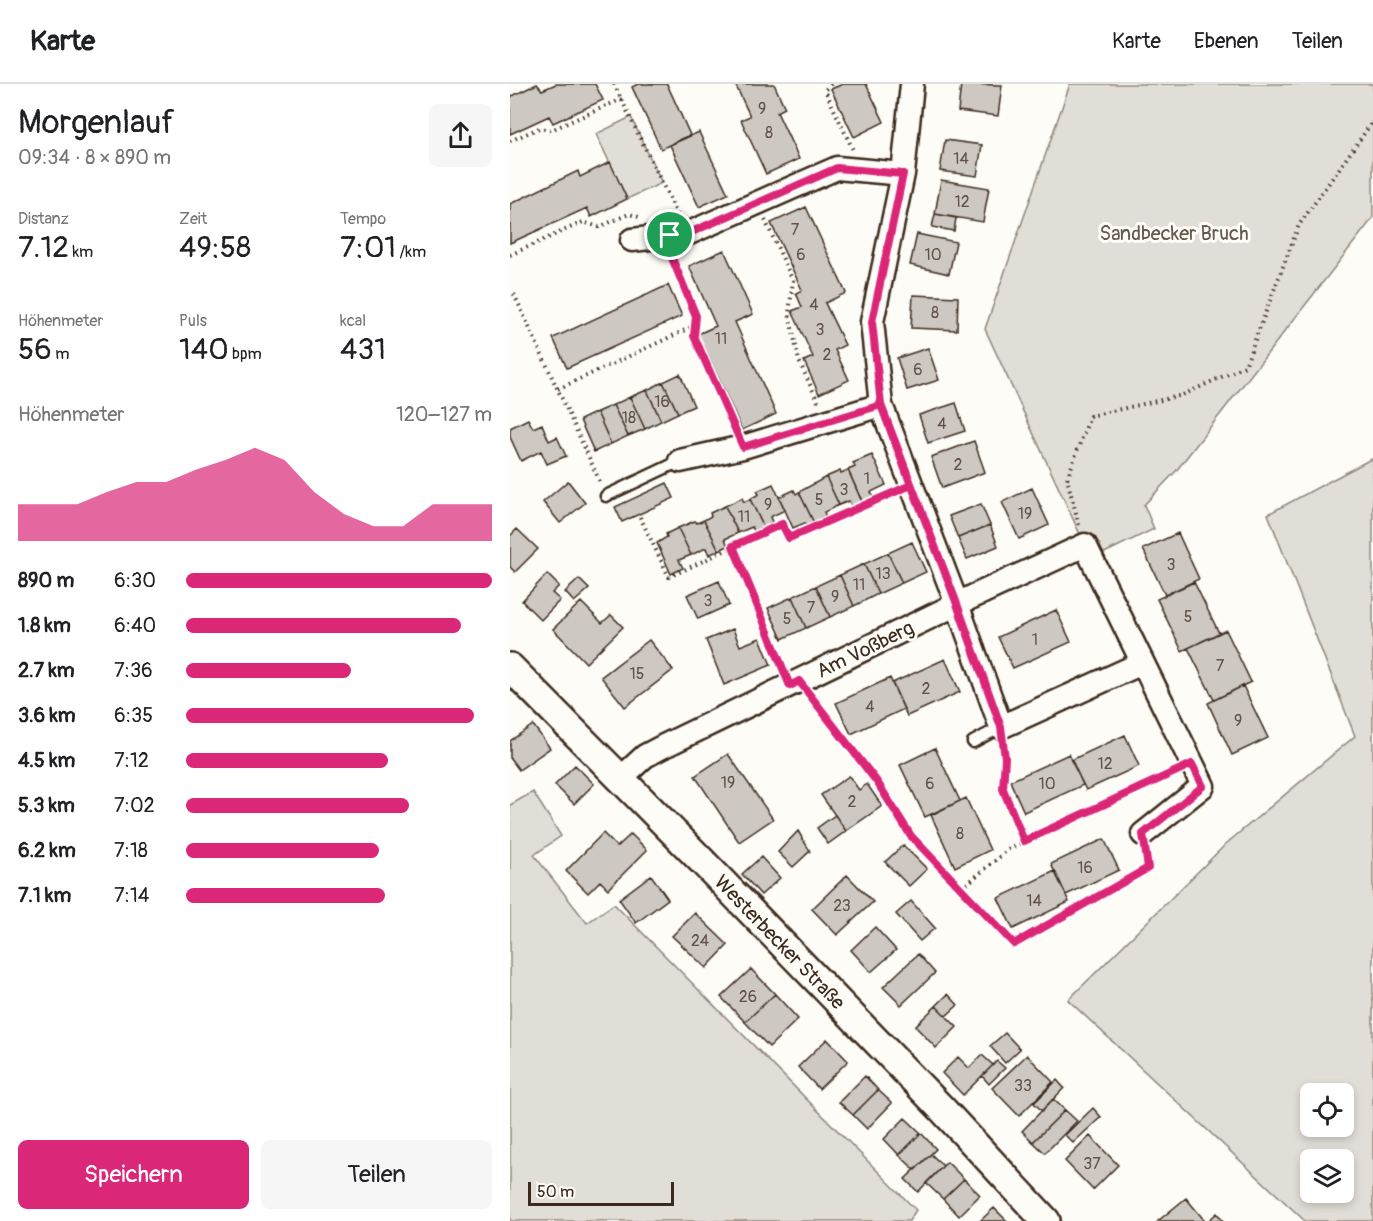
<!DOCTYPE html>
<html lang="de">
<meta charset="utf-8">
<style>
body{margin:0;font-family:Pangolin,sans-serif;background:#f6f6f6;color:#202124;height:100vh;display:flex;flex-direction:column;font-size:22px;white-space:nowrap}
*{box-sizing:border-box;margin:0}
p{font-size:20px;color:#757577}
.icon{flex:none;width:33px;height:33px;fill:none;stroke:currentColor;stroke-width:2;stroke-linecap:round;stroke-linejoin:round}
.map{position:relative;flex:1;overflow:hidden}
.details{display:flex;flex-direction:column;background:#fff;width:510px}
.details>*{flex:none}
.buttons{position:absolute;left:790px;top:999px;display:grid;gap:12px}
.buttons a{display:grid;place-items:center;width:54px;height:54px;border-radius:9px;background:#fff;box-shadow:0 3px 9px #0003;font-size:30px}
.scale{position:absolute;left:18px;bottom:15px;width:146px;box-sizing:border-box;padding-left:6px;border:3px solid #3b2a1e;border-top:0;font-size:16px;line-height:21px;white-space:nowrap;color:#3b2a1e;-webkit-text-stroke:4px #fdfcf7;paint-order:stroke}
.pin{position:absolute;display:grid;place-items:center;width:51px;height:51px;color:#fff;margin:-26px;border:3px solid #fff;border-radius:50%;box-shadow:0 2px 6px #0007}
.round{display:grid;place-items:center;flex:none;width:63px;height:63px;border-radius:9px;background:#f6f6f6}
.summary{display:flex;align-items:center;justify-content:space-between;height:102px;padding:0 18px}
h1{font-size:33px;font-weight:600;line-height:45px}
.metrics{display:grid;grid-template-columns:repeat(3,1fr);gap:9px;height:102px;padding:6px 18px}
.metrics div{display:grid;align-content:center}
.metrics b{font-size:30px;font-weight:600}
.metrics small{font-size:16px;font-weight:400}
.metrics p{font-size:16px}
.chart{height:168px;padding:12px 18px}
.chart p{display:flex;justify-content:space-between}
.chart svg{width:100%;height:108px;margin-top:6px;fill:#db2777;opacity:.7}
.cta{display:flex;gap:12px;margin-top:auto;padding:12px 18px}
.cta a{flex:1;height:69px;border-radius:9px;background:#db2777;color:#fff;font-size:24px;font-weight:600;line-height:69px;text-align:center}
.cta a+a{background:#f6f6f6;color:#202124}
ul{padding:0 18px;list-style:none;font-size:20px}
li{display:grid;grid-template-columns:96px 72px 1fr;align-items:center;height:45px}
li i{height:15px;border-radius:8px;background:#db2777}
header{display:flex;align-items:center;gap:36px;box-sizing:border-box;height:84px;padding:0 30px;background:#fff;border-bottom:2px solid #e0e0e0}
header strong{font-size:28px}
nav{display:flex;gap:33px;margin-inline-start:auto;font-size:21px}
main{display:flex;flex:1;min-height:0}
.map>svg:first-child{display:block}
</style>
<header>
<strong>Karte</strong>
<nav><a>Karte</a><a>Ebenen</a><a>Teilen</a></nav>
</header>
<main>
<section class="details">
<div class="summary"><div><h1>Morgenlauf</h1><p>09:34 · 8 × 890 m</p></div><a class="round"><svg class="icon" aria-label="share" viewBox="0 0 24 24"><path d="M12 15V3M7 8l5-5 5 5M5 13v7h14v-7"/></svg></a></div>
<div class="metrics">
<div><p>Distanz</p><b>7.12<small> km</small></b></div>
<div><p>Zeit</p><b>49:58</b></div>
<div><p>Tempo</p><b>7:01<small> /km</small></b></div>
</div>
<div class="metrics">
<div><p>Höhenmeter</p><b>56<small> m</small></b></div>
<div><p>Puls</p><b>140<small> bpm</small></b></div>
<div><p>kcal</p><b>431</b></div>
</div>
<div class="chart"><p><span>Höhenmeter</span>120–127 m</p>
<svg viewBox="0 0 160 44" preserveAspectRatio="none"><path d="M0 44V29L10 29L20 29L30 24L40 20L50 20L60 15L70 11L80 6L90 11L100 24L110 33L120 38L130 38L140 29L150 29L160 29V44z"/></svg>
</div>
<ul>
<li><b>890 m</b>6:30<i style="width:100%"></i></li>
<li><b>1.8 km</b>6:40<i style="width:90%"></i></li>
<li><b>2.7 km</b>7:36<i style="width:54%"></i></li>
<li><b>3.6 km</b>6:35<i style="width:94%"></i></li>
<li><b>4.5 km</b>7:12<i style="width:66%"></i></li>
<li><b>5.3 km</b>7:02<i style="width:73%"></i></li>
<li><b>6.2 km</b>7:18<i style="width:63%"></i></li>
<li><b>7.1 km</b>7:14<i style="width:65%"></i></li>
</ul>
<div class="cta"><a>Speichern</a><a>Teilen</a></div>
</section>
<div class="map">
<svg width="863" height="1137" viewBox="0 0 863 1137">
<rect width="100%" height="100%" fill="#fdfcf7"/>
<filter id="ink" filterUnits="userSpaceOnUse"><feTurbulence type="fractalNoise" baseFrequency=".0167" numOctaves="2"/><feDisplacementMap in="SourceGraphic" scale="12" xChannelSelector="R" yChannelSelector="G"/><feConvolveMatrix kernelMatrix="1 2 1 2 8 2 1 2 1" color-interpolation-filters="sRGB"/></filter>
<g filter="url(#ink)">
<path fill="#e1ded7" stroke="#8e847a" stroke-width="1.5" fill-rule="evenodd" d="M560,0H863V134L666,387L634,421L644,445L586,473L575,461L475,245Z
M121,33L152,99L117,115L86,50Z
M861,375L863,377V1137H795L558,916L717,759L845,652L758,430ZM801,1010H834V1042H801ZM801,1076H834V1108H801Z
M23,708L51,752L24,771L77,839L104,820L406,1126L399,1137H0V721Z"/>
<path fill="#cdc8c2" stroke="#3b2a1e" stroke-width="1.5" d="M27,0L32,6L46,0H85L93,16L43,39L39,32L0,50V13Z
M128,0H157L180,51L151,65L122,3Z
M225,0H264L275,24L267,28L289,75L256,90L231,36L240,32Z
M333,0H356L374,38L344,53L321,5Z
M451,0L492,1L488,32L448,27Z
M189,48L218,110L189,123L160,61Z
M435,56L472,61L467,92L430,87Z
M100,78L117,115L81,133L77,124L0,159V120L68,87L70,93Z
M431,96L479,104L473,138L425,130Z
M296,123L336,209L315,219L335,261L325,266L339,296L309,310L294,277L303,273L282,227L292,223L286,209L292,206L261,139Z
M425,130L446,134L444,147L422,143Z
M407,150L446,158L439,190L400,181Z
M214,166L243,230L225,238L266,330L232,346L188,250L206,242L179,182Z
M158,201L172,232L57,284L43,254Z
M403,211L448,213L447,246L401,244Z
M418,264L429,296L397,306L387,274Z
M170,290L184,322L168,329L153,298Z
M153,298L168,329L151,337L137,306Z
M137,306L151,337L135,345L120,313Z
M120,313L135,345L118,352L103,321Z
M446,319L455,347L418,359L409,331Z
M103,321L118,352L101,360L87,328Z
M87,328L101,360L84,368L70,336Z
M18,335L23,344L32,340L39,357L47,353L56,372L37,380L31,367L11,377L0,353V344Z
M464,357L475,388L432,404L421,373Z
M362,371L376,401L361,408L364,414L353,419L338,386L345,383L343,379Z
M338,386L352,418L342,423L339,417L329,421L316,393L330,387L331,389Z
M316,393L329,421L314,428L317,435L305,441L289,408Z
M58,397L75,419L50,439L33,418Z
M157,399L164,414L112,438L105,423Z
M263,400L275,426L260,433L263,440L254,444L240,415L249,410L247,407Z
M522,404L539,441L509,455L492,418Z
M284,406L286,410L289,408L305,441L298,444L295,439L283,444L269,413Z
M232,414L234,418L240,415L254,444L245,448L242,443L228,449L215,422Z
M471,420L480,441L448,454L439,432Z
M215,422L228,449L215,455L218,462L209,466L194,436L201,432L200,429Z
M194,436L209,466L199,471L196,464L181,471L168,444L185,437L187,439Z
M480,441L488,462L457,475L448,454Z
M168,444L181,471L169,476L173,484L161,490L147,459L157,453L156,450Z
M7,445L28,465L5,488L0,483V452Z
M668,449L689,495L655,511L633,465Z
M402,458L416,488L392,499L378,469Z
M378,469L392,499L368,510L354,480Z
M354,480L368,510L344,522L330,491Z
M37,490L49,502L42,509L50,516L31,536L12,517Z
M330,491L344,522L320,533L306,502Z
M69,495L79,505L64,518L55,508Z
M209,497L219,521L188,535L177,511Z
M684,498L709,549L672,567L647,515Z
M306,502L320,533L296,544L282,513Z
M282,513L296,544L272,555L258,524Z
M71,518L92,539L101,531L113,543L76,579L43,545Z
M546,526L561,558L503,584L488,553Z
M223,545L230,562L250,554L261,581L214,601L196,556Z
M716,546L741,598L704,616L678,564Z
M139,556L163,586L115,623L91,593Z
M435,575L450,608L397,632L382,599Z
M380,594L394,625L341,650L326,619Z
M733,602L758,654L722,671L698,619Z
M23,641L40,664L9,686L0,674V657Z
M615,651L629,682L576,706L561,676Z
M425,664L450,717L415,733L390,681Z
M218,670L263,735L229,758L185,692Z
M559,670L573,701L514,728L500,697Z
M65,681L84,700L64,720L45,701Z
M339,692L349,706L357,700L372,722L336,747L311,711Z
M456,714L480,766L445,783L421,731Z
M325,731L336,747L318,760L307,744Z
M288,747L300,767L283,783L268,768Z
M93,749L107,763L121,750L137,766L98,805L90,797L78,809L56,787Z
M594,755L609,786L556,811L541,780Z
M393,761L417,785L399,802L375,778Z
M251,773L270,794L251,811L232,790Z
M545,787L559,818L503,845L488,814Z
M141,791L158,815L126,839L109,815Z
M337,791L363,818L327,851L302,825Z
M401,817L425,844L410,857L386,830Z
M185,829L218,861L196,884L162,852Z
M365,843L386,866L361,888L341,866Z
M408,870L425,889L391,921L373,903Z
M241,885L265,910L235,938L211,913Z
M265,910L288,935L259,963L235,938Z
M438,910L448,921L436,932L426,922Z
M426,922L447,943L426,964L405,942Z
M495,949L510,965L495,979L480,962Z
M317,955L338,977L309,1005L288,983Z
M472,971L483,981L453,1011L432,989L448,973L459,984Z
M517,971L543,998L509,1032L482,1004Z
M487,977L495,984L479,1000L472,992Z
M355,992L368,1006L343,1031L329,1018Z
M547,996L554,1004L532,1027L524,1019Z
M368,1006L382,1019L357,1045L343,1031Z
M543,1015L555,1026L523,1058L512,1047Z
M583,1024L591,1033L563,1059L555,1051Z
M555,1026L567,1037L535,1069L523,1058Z
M395,1034L411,1049L389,1071L374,1055Z
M411,1049L426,1065L405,1086L389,1071Z
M580,1052L608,1081L583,1106L555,1077Z
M421,1070L433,1082L408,1108L395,1095Z
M437,1078L454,1095L433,1115L416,1099Z
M454,1095L470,1111L449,1132L433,1115Z
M676,1114L695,1137H648Z
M484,1124L497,1137H470Z
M707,1129L713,1137H698Z"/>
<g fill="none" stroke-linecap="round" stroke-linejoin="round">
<g stroke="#3b2a1e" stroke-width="15">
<path id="service" d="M96,412L170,377
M463,658L491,643"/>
</g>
<g stroke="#3b2a1e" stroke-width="27">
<path id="minor" d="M402,0L393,90L362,238L371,321L447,520L491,643L632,579
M122,156L177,150L327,84L393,90
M170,377L233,363L371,321
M110,695L135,672L154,662L447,520L575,461L693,702L633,750"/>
</g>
<g stroke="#3b2a1e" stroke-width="32">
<path id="tertiary" d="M0,583L190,775L432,1025L536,1137"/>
</g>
<path stroke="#3b2a1e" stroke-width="4" stroke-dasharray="1.5 4.5" stroke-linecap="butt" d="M104,0L168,132
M321,0L315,6L343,66
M0,57L29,44L41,46L112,15
M255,136L283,197L279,229L289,277L309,320
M0,171L73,138L89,143L119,130L129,133
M162,172L186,232L184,252L225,346
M4,210L91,400
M48,305L184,242
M130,433L159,493L272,440L279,454L384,408
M569,441L557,395L580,332L673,311L735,282L789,141L863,37
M223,462L273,584
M300,612L367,698L401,752L504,860L638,784L636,769
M493,660L495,674L493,705L514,757
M452,804L499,765L666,688"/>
<use href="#service" stroke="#fdfcf7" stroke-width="10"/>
<use href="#minor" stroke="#fdfcf7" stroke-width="22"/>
<use href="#tertiary" stroke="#fdfcf7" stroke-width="27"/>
</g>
</g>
<g fill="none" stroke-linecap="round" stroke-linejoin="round" filter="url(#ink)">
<g stroke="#fff" stroke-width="12">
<path id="route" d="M160,151L162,174L186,232L184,252L233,363L371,321L447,520L491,643L495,674L493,705L514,757L682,680L693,702L633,750L638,784L504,860L401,752L367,698L289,597L280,602L223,462L272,440L279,454L401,401L371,321L362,238L393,90L327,84L177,150L160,151"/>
</g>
<use href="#route" stroke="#db2777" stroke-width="8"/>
</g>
<g text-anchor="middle" stroke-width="6" stroke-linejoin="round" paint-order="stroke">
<g font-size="16" fill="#605247">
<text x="252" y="30">9</text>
<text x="259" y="54">8</text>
<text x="451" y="80">14</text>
<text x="452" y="123">12</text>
<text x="285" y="151">7</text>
<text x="291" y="176">6</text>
<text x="423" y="176">10</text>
<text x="304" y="226">4</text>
<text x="425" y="234">8</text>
<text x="310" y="251">3</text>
<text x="211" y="260">11</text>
<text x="317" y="276">2</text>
<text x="408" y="291">6</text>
<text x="152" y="323">16</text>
<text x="119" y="339">18</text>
<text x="432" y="345">4</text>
<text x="448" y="386">2</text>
<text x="357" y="400">1</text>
<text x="334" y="411">3</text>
<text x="309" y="421">5</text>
<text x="258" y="426">9</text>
<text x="515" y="435">19</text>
<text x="234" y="438">11</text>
<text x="661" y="486">3</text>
<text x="373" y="495">13</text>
<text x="349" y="506">11</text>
<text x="325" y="518">9</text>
<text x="198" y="522">3</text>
<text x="301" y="529">7</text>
<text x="678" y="538">5</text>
<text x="277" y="540">5</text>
<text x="525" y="561">1</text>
<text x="710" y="587">7</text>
<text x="127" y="595">15</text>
<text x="416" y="610">2</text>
<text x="360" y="628">4</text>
<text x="728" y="642">9</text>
<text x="595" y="685">12</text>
<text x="218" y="704">19</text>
<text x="420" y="705">6</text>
<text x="537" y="705">10</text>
<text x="342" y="723">2</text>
<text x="450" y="755">8</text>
<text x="575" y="789">16</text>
<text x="524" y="822">14</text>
<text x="332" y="827">23</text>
<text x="190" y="862">24</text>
<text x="238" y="918">26</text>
<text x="513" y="1007">33</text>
<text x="582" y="1085">37</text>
</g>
<g font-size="20" fill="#64574c" stroke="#fdfcf7">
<text x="664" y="156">Sandbecker Bruch</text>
</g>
<g font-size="20" fill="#3b2a1e" stroke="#fdfcf7">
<text transform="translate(355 565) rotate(-26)" y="7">Am Voßberg</text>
<text transform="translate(270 858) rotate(46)" y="7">Westerbecker Straße</text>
</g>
</g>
</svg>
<div class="buttons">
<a><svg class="icon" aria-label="locate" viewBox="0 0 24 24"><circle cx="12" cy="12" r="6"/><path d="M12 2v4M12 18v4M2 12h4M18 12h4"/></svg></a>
<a><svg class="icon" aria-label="layers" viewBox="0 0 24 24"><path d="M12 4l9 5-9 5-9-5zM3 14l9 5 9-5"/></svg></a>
</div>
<div class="scale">50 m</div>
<div class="pin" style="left:160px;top:151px;background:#1e9e55"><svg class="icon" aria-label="arrive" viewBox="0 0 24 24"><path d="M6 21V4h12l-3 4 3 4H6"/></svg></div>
</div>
</main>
